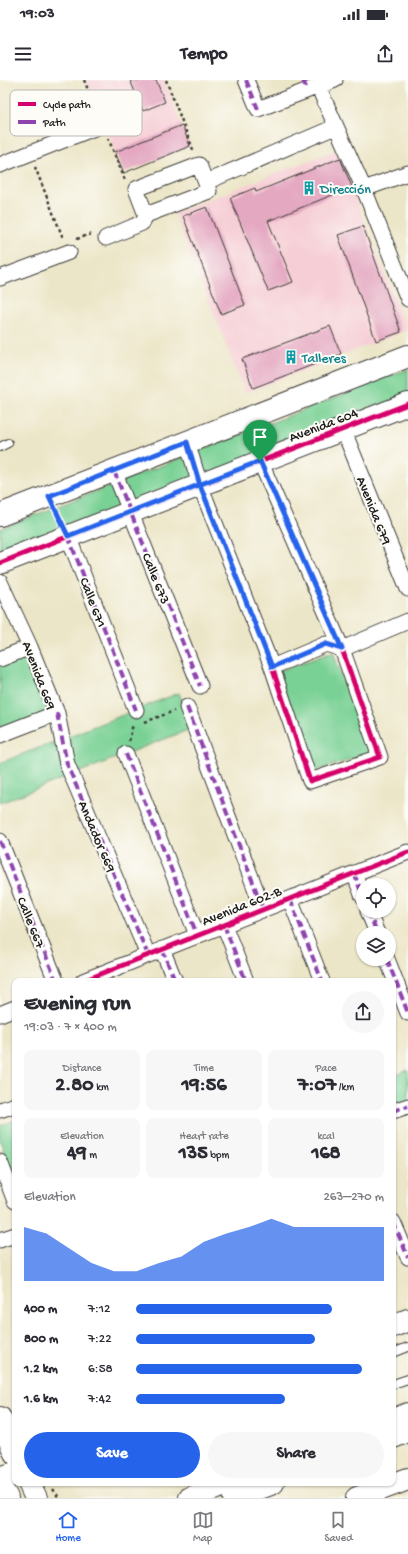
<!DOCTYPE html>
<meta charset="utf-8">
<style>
body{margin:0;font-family:"Gochi Hand",sans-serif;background:#f7f7f7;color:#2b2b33;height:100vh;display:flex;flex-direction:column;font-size:15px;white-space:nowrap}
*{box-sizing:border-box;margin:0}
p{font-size:13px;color:#7c7c81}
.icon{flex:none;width:22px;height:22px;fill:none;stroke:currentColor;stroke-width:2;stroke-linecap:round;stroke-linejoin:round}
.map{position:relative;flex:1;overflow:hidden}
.details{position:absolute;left:12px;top:898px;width:384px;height:508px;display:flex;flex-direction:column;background:#fff;border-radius:8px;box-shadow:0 1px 3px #0004}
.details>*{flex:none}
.controls{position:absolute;left:356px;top:798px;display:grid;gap:8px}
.controls a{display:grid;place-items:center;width:40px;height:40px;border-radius:50%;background:#fff;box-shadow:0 1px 3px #0004;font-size:20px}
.pin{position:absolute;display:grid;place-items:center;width:34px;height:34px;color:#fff;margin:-41px -17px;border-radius:50% 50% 50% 0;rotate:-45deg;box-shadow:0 0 4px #0007}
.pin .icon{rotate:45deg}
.round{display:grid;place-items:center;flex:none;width:42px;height:42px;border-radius:21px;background:#f7f7f7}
.headline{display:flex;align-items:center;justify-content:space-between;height:68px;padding:0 12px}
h1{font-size:22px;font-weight:700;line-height:30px}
.metrics{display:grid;grid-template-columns:repeat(3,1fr);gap:6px;height:68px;padding:4px 12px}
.metrics div{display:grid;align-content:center;border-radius:8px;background:#f7f7f7;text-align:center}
.metrics b{font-size:20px;font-weight:700}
.metrics small{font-size:11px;font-weight:400}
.metrics p{font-size:11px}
.chart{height:112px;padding:8px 12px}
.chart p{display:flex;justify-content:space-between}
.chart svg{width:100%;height:72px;margin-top:4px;fill:#2563eb;opacity:.7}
.button{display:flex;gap:8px;margin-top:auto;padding:8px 12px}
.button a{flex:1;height:46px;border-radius:24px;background:#2563eb;color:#fff;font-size:16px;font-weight:700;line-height:46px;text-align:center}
.button a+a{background:#f7f7f7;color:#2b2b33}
ul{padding:0 12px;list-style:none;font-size:13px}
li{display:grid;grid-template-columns:64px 48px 1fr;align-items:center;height:30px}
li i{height:10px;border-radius:5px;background:#2563eb}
.status{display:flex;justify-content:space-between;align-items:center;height:28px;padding:0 20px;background:#fff;direction:ltr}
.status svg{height:11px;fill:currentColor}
header{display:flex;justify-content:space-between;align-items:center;height:52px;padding:0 12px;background:#fff;font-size:18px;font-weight:700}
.dock{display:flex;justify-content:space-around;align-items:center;height:56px;border-top:1px solid #e1e1e2;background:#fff;font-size:11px;color:#7c7c81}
.dock a{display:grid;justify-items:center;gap:2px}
.dock .active{color:#2563eb}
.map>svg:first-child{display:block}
</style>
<div class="status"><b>19:03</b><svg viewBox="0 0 49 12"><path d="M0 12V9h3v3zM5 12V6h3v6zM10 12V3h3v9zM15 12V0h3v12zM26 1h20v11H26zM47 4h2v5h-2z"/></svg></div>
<header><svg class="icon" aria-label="menu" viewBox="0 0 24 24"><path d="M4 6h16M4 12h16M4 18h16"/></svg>Tempo<svg class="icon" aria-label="share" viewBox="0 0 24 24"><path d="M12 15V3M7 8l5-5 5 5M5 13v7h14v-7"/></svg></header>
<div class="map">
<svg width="408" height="1418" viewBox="0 0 408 1418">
<rect width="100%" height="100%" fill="#fdfcf7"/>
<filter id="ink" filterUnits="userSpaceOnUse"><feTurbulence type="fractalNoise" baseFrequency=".025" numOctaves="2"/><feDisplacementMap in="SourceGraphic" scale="8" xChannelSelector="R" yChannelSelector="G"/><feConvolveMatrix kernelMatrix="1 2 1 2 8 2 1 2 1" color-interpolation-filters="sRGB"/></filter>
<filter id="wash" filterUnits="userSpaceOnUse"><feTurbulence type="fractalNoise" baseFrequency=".012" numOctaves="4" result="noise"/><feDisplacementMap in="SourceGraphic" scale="16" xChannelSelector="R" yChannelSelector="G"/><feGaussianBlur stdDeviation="0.9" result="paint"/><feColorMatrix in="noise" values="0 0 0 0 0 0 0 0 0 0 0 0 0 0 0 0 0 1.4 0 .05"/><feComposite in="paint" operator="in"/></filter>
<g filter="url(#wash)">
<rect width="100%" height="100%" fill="#ece6c8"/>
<path fill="#f6cfd6" d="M86,0H164L190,66L124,93Z
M336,70L407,250L245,313L174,133Z"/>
<path fill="#7ad195" stroke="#4b7658" d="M408,289V315L0,475V449Z
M333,572L370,673L313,692L276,592Z
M28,573L51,631L0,651V584Z
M179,613L193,648L0,723V683Z
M408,990V1022L393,1028V996Z
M15,1040V1098L0,1061V1046Z"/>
<g id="blocks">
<path fill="#e4a8c1" d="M130,0H156L165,22L143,31Z
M182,45L190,66L124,93L115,72Z
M340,78L352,107L268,141L293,202L268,211L230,118L255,108L256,112Z
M207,127L245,225L221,234L183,136Z
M363,146L401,252L376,261L338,155Z
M330,246L341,274L253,308L242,279Z"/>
</g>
</g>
<g filter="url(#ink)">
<use href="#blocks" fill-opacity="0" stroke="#3b3a36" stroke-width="1"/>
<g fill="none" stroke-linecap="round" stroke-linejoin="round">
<g stroke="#3b3a36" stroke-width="10">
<path id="lane" d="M0,367L8,363
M393,1273L408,1267
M393,1304L408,1299"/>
</g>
<g stroke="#3b3a36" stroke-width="17">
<path id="street" d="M246,0L258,29L335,0
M318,6L364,109L408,219
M0,85L102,45
M199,85L209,111L146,135L136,109Z
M206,102L335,47
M364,109L408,93
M106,158L142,143L146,135
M0,198L69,172
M343,349L408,509
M187,362L200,405L272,587L310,701L380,677L342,569L260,381
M114,391L200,606
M68,456L136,630
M0,502L30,567L57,633L0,655
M342,569L408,541
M0,579L30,567
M272,587L326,564L342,569
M187,627L263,829
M57,633L67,684L148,875
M126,674L197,855
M0,761L56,901
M354,793L363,817
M290,819L322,901
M368,831L377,853
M224,845L246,901
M162,869L175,901
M387,879L408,933
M83,901L408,772
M0,934L15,928
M0,1030L15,1025
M393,1031L408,1026
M0,1082L15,1121
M393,1142L408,1177
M0,1160L15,1155"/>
</g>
<g stroke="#3b3a36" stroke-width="24">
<path id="secondary" d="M0,435L408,276
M0,483L408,324
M393,1246L408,1240
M0,1338L15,1373
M0,1398L15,1393
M29,1403L36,1418
M0,1404L7,1418
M357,1418L408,1399"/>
</g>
<g stroke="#3b3a36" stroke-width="24">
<path id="primary" d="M393,1340L408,1334
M393,1357L408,1351
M190,1418L229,1403
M234,1418L273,1403"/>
</g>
<path stroke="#3b3a36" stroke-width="2.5" stroke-dasharray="3 3" stroke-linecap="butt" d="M84,0L97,32
M166,0L194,72
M108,58L125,100
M35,87L63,158
M77,159L91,154
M145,642L174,631
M129,661L133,644
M53,1409L59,1418"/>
<use href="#lane" stroke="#fff" stroke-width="8"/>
<use href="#street" stroke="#fff" stroke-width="15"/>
<use href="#secondary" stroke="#fff" stroke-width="22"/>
<use href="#primary" stroke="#fff" stroke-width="22"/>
<path stroke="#8e44ad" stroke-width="4" stroke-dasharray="8 4" stroke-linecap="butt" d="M246,0L258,29
M303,0L307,10
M187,362L200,405L272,587
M260,381L342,569
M114,391L200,606
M68,456L136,630
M187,627L263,829
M57,633L67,684L148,875
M126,674L197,855
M0,761L56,901
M354,793L363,817
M290,819L322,901
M368,831L377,853
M224,845L246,901
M162,869L175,901
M387,879L408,933
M393,1031L408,1026
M393,1142L408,1177"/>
<g stroke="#fdfcf7" stroke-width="8">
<path id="cycleway" d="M0,483L408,324
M326,564L342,569L380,677L310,701L272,587Z
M83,901L408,772"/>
</g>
<use href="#cycleway" stroke="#d6006c" stroke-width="5"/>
</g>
</g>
<g fill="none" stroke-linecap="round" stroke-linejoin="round" filter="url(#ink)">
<g stroke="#fff" stroke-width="8">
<path id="route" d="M260,381C196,406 132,431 68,456L49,416L187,362L200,405L272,587L326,564L342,569L260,381"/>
</g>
<use href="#route" stroke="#2563eb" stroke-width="5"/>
</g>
<defs>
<g id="building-bare" transform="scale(1.08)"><path d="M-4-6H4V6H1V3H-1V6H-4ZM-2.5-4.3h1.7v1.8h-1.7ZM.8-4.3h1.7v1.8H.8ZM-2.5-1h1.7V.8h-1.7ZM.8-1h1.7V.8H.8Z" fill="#0f9aa8" stroke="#fdfcf7" stroke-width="2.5" paint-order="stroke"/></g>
</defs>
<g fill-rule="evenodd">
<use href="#building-bare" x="309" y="108"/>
<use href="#building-bare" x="291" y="277"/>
</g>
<g text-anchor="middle" stroke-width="4" stroke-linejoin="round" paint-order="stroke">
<g font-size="14" fill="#0d838f" stroke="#fdfcf7" text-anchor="start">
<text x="320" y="113">Dirección</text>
<text x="302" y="282">Talleres</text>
</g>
<g font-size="14" fill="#1c1c1c" stroke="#fdfcf7">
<text transform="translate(323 344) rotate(-21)" y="5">Avenida 604</text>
<text transform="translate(375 430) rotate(68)" y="5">Avenida 679</text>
<text transform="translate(157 498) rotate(68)" y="5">Calle 673</text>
<text transform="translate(94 522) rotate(69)" y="5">Calle 671</text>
<text transform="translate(40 595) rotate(69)" y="5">Avenida 669</text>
<text transform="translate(98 756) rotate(67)" y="5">Andador 669</text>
<text transform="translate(241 825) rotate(-22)" y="5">Avenida 602-B</text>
<text transform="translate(32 842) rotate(68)" y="5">Calle 667</text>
</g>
</g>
<rect x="10" y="10" width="132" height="46" rx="6" fill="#fdfcf7" stroke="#bab9b5" stroke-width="1"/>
<rect x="18" y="22" width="18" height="4" fill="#d6006c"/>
<rect x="18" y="40" width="18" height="4" fill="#8e44ad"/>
<g font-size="11" fill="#1c1c1c">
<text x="43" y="28">Cycle path</text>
<text x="43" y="46">Path</text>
</g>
</svg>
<div class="controls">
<a><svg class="icon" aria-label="locate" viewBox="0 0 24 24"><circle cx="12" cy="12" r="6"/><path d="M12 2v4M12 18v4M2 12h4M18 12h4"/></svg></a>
<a><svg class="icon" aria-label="layers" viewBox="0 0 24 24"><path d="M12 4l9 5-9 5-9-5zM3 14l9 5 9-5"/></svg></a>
</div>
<div class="pin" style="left:260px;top:381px;background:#1e9e55"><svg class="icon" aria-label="arrive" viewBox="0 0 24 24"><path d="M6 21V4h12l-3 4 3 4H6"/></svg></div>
<section class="details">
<div class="headline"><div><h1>Evening run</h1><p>19:03 · 7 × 400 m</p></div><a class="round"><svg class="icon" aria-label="share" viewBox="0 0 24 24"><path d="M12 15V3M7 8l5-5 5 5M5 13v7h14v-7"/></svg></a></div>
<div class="metrics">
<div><p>Distance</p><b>2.80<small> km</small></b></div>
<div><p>Time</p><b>19:56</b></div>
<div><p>Pace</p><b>7:07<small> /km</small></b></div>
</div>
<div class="metrics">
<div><p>Elevation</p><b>49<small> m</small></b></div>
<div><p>Heart rate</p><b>135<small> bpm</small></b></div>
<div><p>kcal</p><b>168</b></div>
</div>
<div class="chart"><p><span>Elevation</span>263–270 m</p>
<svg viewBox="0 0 160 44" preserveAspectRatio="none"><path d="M0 44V11L10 15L20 24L30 33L40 38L50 38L60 33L70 29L80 20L90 15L100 11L110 6L120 11L130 11L140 11L150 11L160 11V44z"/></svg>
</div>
<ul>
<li><b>400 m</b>7:12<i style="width:79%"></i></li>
<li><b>800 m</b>7:22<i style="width:72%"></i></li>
<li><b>1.2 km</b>6:58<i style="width:91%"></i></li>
<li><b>1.6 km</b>7:42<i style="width:60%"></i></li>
</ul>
<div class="button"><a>Save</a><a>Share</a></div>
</section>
</div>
<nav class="dock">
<a class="active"><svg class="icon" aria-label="home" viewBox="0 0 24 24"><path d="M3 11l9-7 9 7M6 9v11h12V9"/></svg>Home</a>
<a><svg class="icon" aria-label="map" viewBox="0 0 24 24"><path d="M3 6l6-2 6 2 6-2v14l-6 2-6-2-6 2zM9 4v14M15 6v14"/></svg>Map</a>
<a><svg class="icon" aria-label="saved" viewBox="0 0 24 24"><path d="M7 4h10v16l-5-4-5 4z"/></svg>Saved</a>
</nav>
